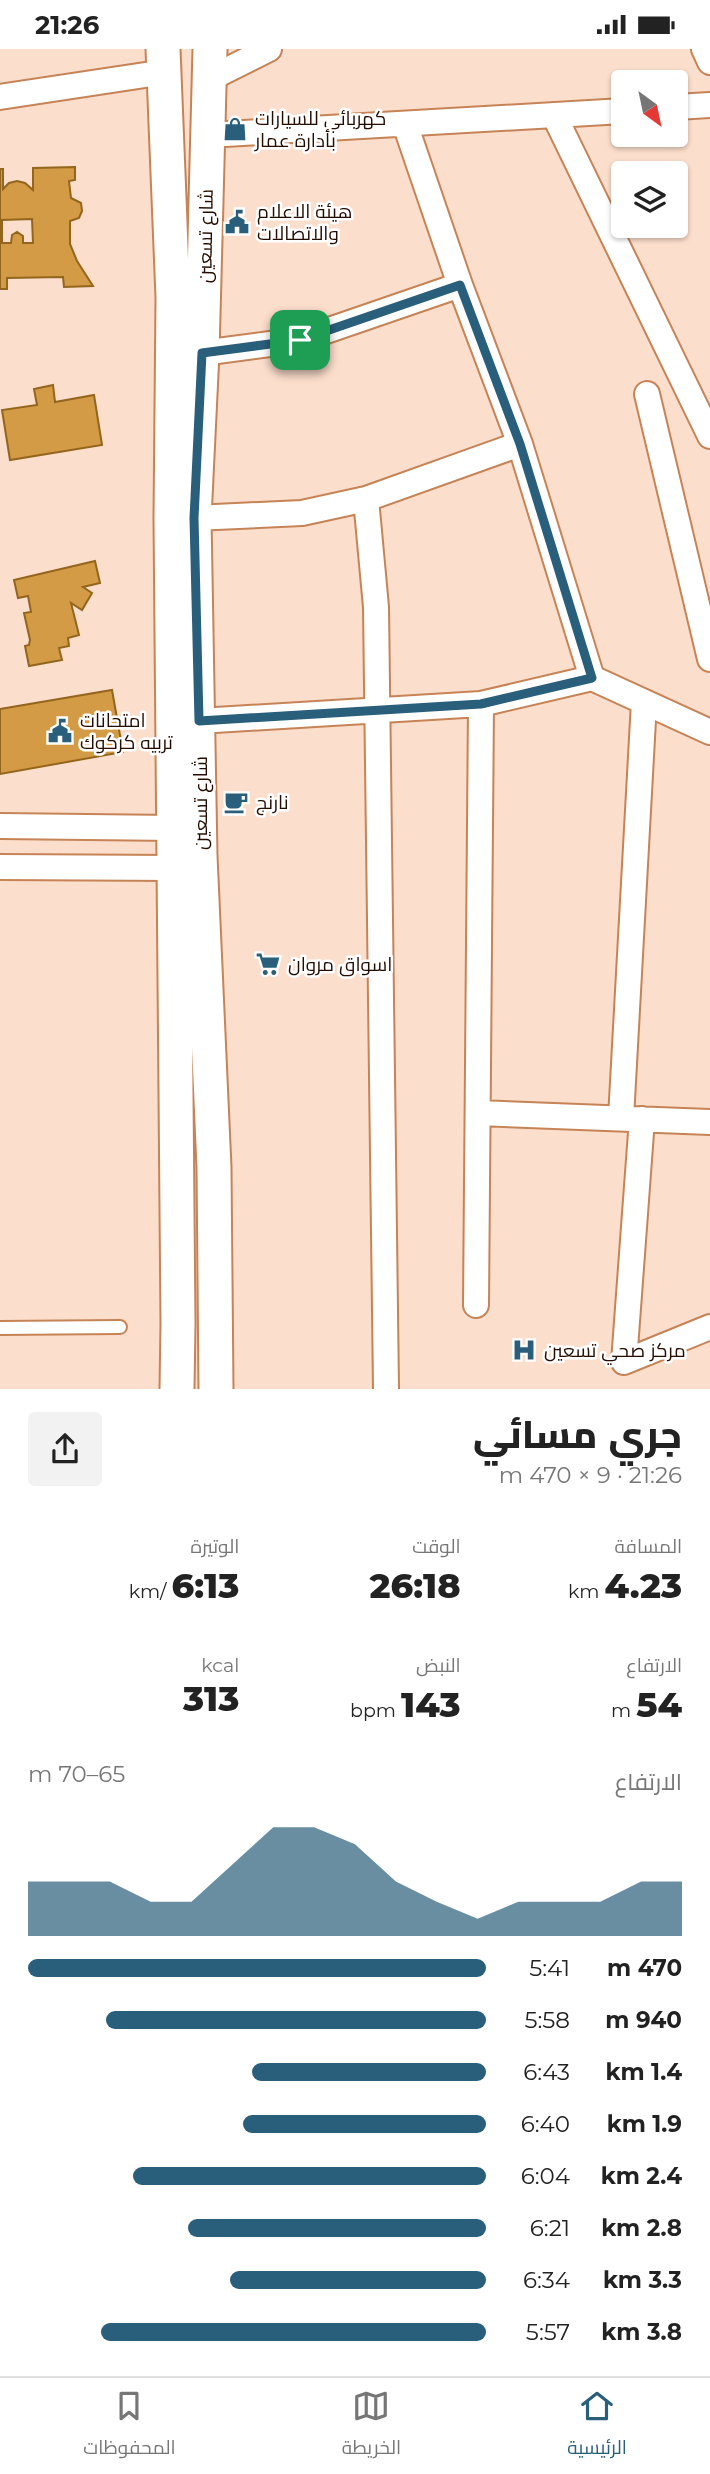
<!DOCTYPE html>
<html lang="ar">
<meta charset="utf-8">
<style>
body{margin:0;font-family:Montserrat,Cairo,sans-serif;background:#f2f2f2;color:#222;direction:rtl;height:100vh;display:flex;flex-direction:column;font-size:26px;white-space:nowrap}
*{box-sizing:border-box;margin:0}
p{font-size:23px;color:#767676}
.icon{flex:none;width:38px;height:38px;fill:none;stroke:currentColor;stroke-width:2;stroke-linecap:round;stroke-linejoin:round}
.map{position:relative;height:1340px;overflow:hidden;direction:ltr}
.sheet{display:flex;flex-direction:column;background:#fff;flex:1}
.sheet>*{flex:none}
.needle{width:46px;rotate:147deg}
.tools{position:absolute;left:611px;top:21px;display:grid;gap:14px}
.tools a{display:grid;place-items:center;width:77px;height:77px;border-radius:7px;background:#fff;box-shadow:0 2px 5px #0004;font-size:35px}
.pin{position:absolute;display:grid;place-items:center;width:60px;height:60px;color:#fff;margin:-30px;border-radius:14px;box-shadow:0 4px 10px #0006}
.round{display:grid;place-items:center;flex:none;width:74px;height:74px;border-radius:7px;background:#f2f2f2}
.headline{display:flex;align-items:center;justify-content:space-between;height:119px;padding:0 28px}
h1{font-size:38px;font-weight:800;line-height:52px}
.figures{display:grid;grid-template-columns:repeat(3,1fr);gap:10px;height:119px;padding:7px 28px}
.figures div{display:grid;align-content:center}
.figures b{font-size:35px;font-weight:800}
.figures small{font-size:19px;font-weight:400}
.figures p{font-size:19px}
.chart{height:196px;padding:14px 28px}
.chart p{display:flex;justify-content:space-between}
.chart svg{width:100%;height:126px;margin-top:7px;fill:#2a5f7b;opacity:.7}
ul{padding:0 28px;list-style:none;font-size:23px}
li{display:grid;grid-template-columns:112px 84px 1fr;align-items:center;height:52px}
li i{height:18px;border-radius:9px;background:#2a5f7b}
.status{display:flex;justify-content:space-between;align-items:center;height:49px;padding:0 35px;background:#fff;direction:ltr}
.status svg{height:19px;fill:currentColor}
.tabs{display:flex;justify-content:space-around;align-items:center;height:98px;border-top:2px solid #e0e0e0;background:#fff;font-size:19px;color:#767676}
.tabs a{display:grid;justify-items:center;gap:4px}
.tabs .selected{color:#2a5f7b}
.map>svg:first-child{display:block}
</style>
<div class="status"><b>21:26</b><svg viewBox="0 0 49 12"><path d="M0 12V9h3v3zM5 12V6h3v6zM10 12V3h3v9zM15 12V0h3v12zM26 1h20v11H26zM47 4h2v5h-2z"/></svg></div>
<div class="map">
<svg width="710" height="1340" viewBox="0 0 710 1340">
<rect width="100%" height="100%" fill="#fcdecc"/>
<path fill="#d49b46" stroke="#93651d" stroke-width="2" fill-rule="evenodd" d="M75,118V131L69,132L71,149L81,154L82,162L79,169L70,172V195L77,212L93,237L64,238L63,228L7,229V240H0V120H3V140L9,134L17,132L25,134L33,141V119ZM32,170L33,194H23V187L17,183L12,186L11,194H2V171Z
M53,336L55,353L94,346L102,396L10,411L2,361L37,356L34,340Z
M95,512L100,534L83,538L92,544L82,561L71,554L79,586L68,589L69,597L59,599L62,611L29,617L25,597L29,596L30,591L24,564L31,563L28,547L18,549L14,531Z
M112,641L123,703L0,725V660Z"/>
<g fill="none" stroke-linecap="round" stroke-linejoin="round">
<g stroke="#c68356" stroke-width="16">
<path id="lane" d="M0,1279L120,1278"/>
</g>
<g stroke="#c68356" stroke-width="28">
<path id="street" d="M704,0L710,13
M209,30L269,0
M0,48L165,23
M676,58L710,56
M554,66L710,387
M405,75L460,236L520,395L592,629
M208,86L623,62
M202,304L300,291L460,236
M647,345L710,610
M366,450L376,558L386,1340
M194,469L302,464L366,450L520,395
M199,672L481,655L592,629L710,683
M0,777L174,779
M0,818L173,819
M478,1064L710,1073
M621,1069L644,653
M642,1070L624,1313L710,1278
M476,1256L481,655"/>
</g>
<g stroke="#c68356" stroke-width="37">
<path id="secondary" d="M163,0L173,248L171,470L178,1275L177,1340
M210,0L202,304L194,469L200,807L214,1118L216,1340"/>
</g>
<use href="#lane" stroke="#fff" stroke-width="12"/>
<use href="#street" stroke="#fff" stroke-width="24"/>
<use href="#secondary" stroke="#fff" stroke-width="33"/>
</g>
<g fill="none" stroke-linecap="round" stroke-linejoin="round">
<g stroke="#fff" stroke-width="14">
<path id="route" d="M460,236L520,395L592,629L481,655L199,672L194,469L202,304L300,291Z"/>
</g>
<use href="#route" stroke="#2a5f7b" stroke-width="9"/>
</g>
<defs>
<g id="shop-bare" transform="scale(1.89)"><path d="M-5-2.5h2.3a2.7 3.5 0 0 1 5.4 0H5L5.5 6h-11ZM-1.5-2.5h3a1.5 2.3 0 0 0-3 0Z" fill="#2a5f7b" stroke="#fff" stroke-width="2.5" paint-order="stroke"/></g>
<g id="civic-bare" transform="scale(1.89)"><path d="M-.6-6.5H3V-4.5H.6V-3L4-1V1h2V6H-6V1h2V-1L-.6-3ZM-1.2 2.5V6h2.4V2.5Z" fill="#2a5f7b" stroke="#fff" stroke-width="2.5" paint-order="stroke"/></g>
<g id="cafe-bare" transform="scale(1.89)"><path d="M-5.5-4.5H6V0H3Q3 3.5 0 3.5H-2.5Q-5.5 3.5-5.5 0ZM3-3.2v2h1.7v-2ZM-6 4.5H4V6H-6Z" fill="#2a5f7b" stroke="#fff" stroke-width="2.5" paint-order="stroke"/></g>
<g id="supermarket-bare" transform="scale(1.89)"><path d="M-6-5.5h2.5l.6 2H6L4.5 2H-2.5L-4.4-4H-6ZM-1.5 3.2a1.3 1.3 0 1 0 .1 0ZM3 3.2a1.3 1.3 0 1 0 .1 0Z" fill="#2a5f7b" stroke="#fff" stroke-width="2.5" paint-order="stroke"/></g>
<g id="hospital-bare" transform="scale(1.89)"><path d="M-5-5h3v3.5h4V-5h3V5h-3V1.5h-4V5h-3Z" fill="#2a5f7b" stroke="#fff" stroke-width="2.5" paint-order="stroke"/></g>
</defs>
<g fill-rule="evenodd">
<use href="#shop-bare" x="235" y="80"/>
<use href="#civic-bare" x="237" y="173"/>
<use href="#civic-bare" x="60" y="682"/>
<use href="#cafe-bare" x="236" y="753"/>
<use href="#supermarket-bare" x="268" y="915"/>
<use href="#hospital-bare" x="524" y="1301"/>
</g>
<g text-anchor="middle" stroke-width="5" stroke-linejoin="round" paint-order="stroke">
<g font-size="19" fill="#250c00" stroke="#fff" text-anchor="start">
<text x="255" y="76">كهربائي للسيارات<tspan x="255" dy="22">بأدارة عمار</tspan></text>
<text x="257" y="169">هيئة الاعلام<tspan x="257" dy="22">والاتصالات</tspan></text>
<text x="80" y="678">امتحانات<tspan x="80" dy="22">تربيه كركوك</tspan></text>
<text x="256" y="760">نارنج</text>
<text x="288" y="922">اسواق مروان</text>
<text x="544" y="1308">مركز صحي تسعين</text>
</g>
<g font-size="19" fill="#250c00" stroke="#fff">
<text transform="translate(205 187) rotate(-89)" y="7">شارع تسعين</text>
<text transform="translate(200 754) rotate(-90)" y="7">شارع تسعين</text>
</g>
</g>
</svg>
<div class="tools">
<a><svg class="needle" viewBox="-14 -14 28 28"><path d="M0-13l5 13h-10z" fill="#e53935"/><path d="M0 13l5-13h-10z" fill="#767676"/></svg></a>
<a><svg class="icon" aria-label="layers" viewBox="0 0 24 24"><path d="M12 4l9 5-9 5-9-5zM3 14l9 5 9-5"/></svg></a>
</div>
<div class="pin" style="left:300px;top:291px;background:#1e9e55"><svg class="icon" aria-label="arrive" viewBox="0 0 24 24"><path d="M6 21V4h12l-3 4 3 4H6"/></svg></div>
</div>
<section class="sheet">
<div class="headline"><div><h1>جري مسائي</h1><p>21:26 · 9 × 470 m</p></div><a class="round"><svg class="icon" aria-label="share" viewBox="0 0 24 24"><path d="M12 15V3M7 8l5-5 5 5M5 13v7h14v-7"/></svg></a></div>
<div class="figures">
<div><p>المسافة</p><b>4.23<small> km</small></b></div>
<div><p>الوقت</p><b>26:18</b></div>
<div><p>الوتيرة</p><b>6:13<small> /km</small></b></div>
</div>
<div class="figures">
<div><p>الارتفاع</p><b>54<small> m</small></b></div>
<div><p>النبض</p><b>143<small> bpm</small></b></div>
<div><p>kcal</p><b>313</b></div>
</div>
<div class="chart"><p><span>الارتفاع</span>65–70 m</p>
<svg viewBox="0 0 160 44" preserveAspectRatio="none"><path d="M0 44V25L10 25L20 25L30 32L40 32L50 19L60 6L70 6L80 12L90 25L100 32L110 38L120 32L130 32L140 32L150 25L160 25V44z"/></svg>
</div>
<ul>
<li><b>470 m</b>5:41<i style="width:100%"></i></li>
<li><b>940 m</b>5:58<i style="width:83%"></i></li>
<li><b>1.4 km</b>6:43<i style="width:51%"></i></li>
<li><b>1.9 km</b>6:40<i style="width:53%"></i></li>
<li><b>2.4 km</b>6:04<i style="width:77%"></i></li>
<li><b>2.8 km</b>6:21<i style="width:65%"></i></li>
<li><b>3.3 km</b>6:34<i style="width:56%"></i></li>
<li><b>3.8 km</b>5:57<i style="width:84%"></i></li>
</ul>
</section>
<nav class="tabs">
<a class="selected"><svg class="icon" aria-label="home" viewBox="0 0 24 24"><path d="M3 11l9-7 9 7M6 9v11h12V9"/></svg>الرئيسية</a>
<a><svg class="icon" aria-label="map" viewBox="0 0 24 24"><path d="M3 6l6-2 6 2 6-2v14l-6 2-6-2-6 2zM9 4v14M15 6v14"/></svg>الخريطة</a>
<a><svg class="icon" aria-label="saved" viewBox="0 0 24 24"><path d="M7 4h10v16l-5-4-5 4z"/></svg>المحفوظات</a>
</nav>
